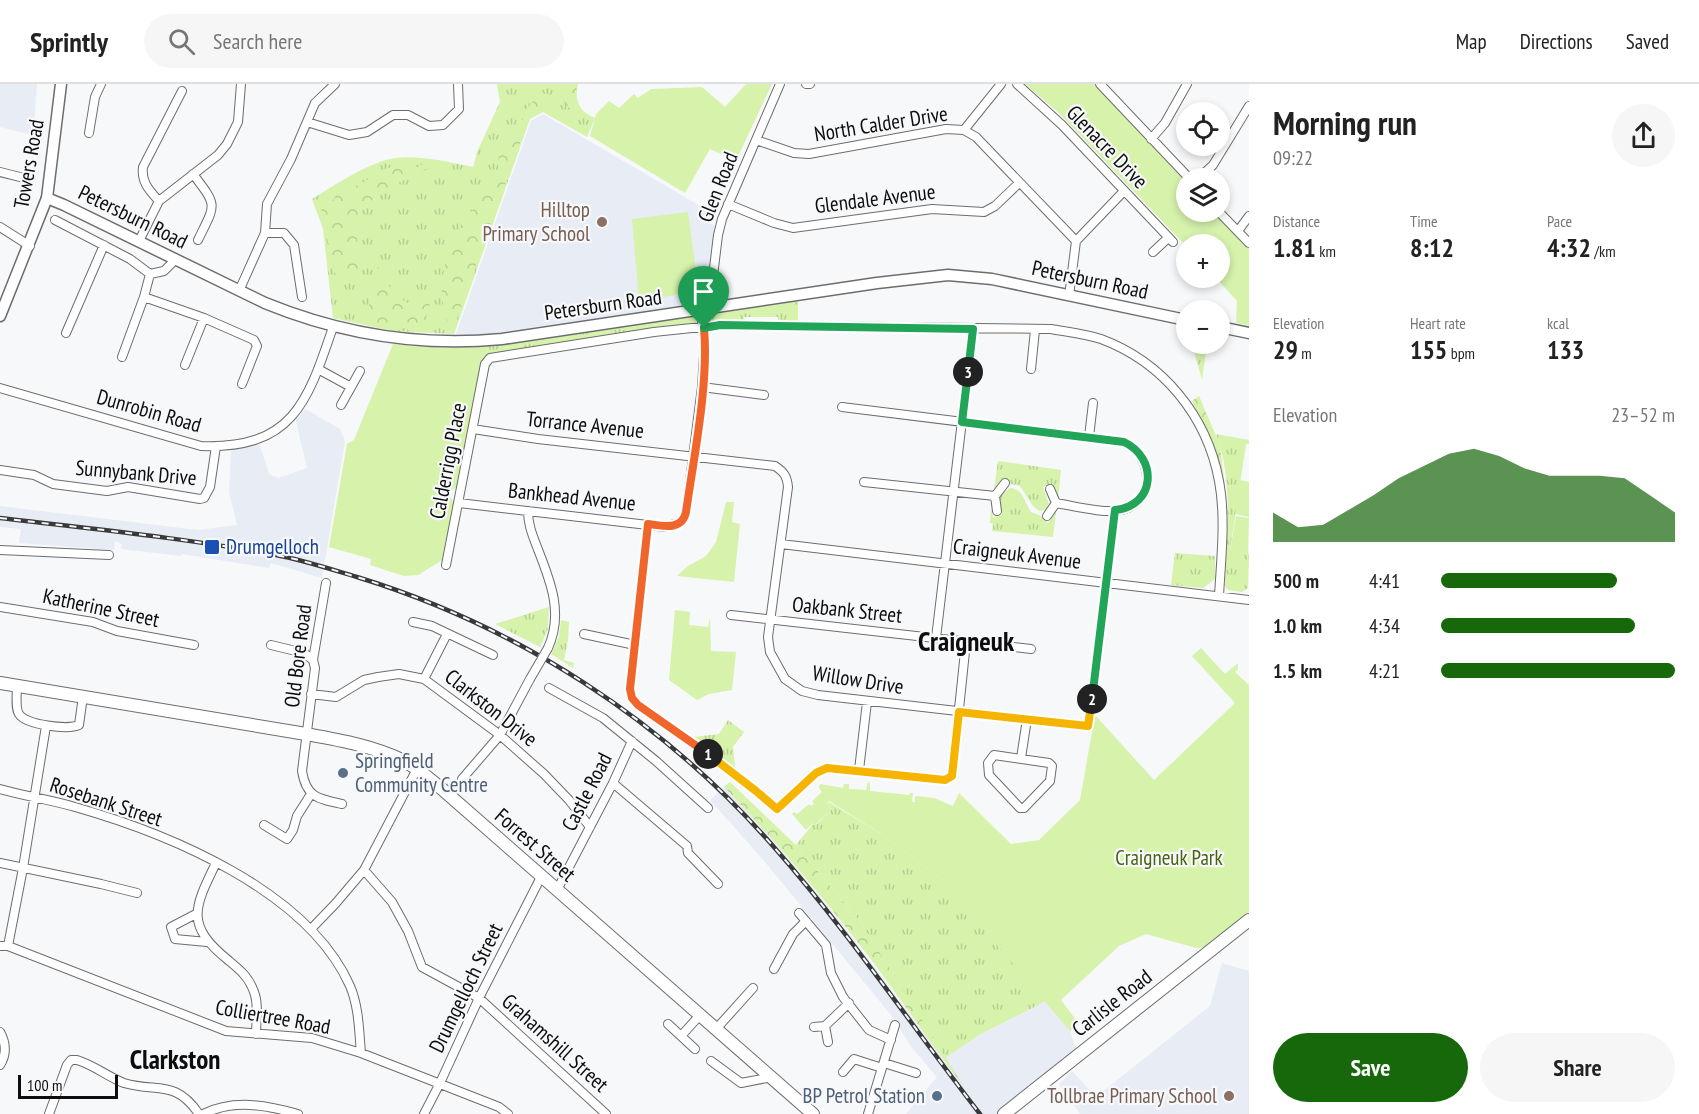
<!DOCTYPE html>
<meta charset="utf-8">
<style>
body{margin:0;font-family:"PT Sans Narrow",sans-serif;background:#f6f6f6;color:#222;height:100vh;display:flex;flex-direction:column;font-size:22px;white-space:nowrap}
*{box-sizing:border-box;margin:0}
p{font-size:20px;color:#767676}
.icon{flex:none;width:33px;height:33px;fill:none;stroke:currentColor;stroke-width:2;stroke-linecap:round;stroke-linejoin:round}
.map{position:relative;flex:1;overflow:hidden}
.panel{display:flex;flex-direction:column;background:#fff;width:450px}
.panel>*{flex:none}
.tools{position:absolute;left:1176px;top:18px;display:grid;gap:12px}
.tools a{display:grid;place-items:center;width:54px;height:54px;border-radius:50%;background:#fff;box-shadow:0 3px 9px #0003;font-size:30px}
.scale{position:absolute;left:18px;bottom:15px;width:100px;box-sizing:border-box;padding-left:6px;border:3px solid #0d0d0e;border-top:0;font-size:16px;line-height:21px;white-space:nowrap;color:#0d0d0e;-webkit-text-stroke:4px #f7f8fa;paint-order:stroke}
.pin{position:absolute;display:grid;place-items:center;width:51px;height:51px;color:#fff;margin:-62px -26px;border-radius:50% 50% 50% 0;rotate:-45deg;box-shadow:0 0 6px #0007}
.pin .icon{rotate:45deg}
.km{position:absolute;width:30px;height:30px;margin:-15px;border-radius:50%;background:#222;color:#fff;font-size:16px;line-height:30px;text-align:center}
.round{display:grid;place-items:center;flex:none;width:63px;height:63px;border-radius:32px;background:#f6f6f6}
.overview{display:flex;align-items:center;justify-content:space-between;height:102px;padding:0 24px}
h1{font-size:33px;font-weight:700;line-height:45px}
.metrics{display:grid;grid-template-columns:repeat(3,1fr);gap:9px;height:102px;padding:6px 24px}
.metrics div{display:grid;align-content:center}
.metrics b{font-size:26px;font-weight:700}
.metrics small{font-size:16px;font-weight:400}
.metrics p{font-size:16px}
.chart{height:168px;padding:12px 24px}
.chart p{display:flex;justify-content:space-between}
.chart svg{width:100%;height:108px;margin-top:6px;fill:#16680a;opacity:.7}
.action{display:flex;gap:12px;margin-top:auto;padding:12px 24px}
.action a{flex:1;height:69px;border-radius:36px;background:#16680a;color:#fff;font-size:24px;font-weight:700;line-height:69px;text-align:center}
.action a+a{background:#f6f6f6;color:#222}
ul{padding:0 24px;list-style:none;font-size:20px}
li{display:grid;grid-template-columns:96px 72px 1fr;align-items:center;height:45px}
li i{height:15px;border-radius:8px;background:#16680a}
header{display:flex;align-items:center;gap:36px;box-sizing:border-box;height:84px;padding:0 30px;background:#fff;border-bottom:2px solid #e0e0e0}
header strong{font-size:28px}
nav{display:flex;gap:33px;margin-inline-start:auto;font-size:21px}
.search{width:420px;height:54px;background:#f6f6f6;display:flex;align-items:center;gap:15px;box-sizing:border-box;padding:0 21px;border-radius:33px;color:#767676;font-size:22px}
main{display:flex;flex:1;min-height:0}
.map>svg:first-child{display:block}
</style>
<header>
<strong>Sprintly</strong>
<div class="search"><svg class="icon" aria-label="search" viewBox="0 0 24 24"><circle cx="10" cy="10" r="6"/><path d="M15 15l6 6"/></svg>Search here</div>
<nav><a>Map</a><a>Directions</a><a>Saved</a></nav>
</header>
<main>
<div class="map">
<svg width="1249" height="1030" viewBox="0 0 1249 1030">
<defs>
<pattern id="grass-tufts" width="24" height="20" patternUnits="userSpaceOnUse" patternTransform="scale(1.5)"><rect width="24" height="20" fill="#d6f2ab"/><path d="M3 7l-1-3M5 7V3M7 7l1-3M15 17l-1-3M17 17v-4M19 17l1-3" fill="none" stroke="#b6ce92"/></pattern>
<pattern id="forest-crowns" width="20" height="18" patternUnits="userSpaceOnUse" patternTransform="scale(1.5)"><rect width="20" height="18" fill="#d6f2ab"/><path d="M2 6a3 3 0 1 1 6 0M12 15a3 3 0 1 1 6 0" fill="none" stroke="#b6ce92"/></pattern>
</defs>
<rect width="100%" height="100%" fill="#f7f8fa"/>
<path fill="#e7ecf5" d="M0,0H37L33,51L0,43Z
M543,30L707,126L702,135L715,142L705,213L699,220L487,250H456L531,37Z
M305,325L340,345L345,357L322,494L271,479L269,484L182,470L181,472L121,465L122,460L115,457L114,466L19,459L21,445L0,443V422L198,446L237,441L229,408L231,367L260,361L269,390L279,394L307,384L296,337Z
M724,703L757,737L835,831L959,996L945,974L979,951L1046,917L1070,947L1076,965L996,1030H906L937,993L912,964L891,931L765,778L710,716Z
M1222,879L1249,887V1030H1080L1059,1000L1072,987L1096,1013L1210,922Z"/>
<path fill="url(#grass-tufts)" d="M497,0H578C574,16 579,28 595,34L587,53L543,28L530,35L454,250L392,247L333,234L323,145L312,115C335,101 369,78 395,74C419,71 449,78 473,83L477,68L500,18Z
M798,217V239L779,238L778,233H744L743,237H712V230Z
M696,232V239L500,268L488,272L487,262Z
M1192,260H1207L1202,296Z
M1216,350L1249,356V360H1246L1230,466L1249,470L1248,504L1242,508L1228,506L1225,502C1226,453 1234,396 1216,350Z
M998,377L1061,386L1058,415L1052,400L1043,403L1049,420L1045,426L1039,427L1033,422L1020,402L1010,400L1003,394L994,405Z
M1010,404C1024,405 1024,418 1031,428L1041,432L1048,439L1056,428L1053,453L992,447L993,440L990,439L991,424L993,433L1002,431L999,412Z
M1175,469L1215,472V495L1203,504L1171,501Z
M549,523L548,545L540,563L495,540Z
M561,536L569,538L568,556L564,576L574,579L573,584L551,570L559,553Z
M728,636L744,648L733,663L736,691L685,654L719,650Z
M827,717L883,751L940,794L1046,917L979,951L945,974L861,839L796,761L814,739L816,741L831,726Z"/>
<path fill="url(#forest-crowns)" d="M577,0C575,15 576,21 587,32C571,32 560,13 552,0Z
M541,9L551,11L543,23L529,34L453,246L441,227L443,220L441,200L445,181L461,141L498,93L499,66L517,48L526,25Z
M398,77L414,85L425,79L436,81C414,92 369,108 359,133C358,137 358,143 358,147C356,161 357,172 362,184L352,198C332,190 328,186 331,164L326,155L335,147C325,140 323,134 321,123L332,118L338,108L361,100L382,86L394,82Z
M378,183C386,197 395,216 412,220L420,213L429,212L430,227L419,240L402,238L386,244L372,242L364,237L372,211L370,204L374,200V187Z
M1199,312L1220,361L1225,404L1212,359L1192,317Z
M730,698L796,761L861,839L965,1004C933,963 904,920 873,878C826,817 777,758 724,703Z"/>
<path fill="#d6f2ab" d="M746,0H772L736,77L710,65L685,109L590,52L596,30L609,17L619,24L634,10L638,14L651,5L702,3L725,23Z
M1025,0H1094L1186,98V128H1214L1249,165V241L1236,239L1237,217L1216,194H1220V160L1186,162L1059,29Z
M688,128L699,208L639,216L632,135Z
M393,260L446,264L487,262L488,272L459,402L452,406L441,405L440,413L451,414L455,420L444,475L418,491L404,492L370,481L371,475L329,463L347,360L354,356Z
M1240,396L1249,398V433L1235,430Z
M726,418H734L732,438L740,440L734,498L677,492L688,482L706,472L716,458Z
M1236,432L1249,434L1248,470L1230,467Z
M675,526L690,528L689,541L708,543L710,534L711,567L736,568L732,606L709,610L697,616L669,596Z
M1201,564L1225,590L1238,579V585L1235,588L1249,601V828L1205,863L1196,864L1146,850L1119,862L1061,916L1079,940L1070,947L940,794L883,751L829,717L827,718L831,726L815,741L813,739L806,746L792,730L794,728L797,730L809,720L811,722L814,720L812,717L822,708L819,704L820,700L843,704L844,700H849V705L866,706L868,698L870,699V707L909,711L910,709H913L912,718H915V712L934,714L953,722L959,709L1011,760L1039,756L1080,716L1095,631L1154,696L1235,619L1192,572Z"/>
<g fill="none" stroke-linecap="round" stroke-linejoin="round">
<g stroke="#6c6d6f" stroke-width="10">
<path id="minor" d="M806,0H810
M1017,0L1062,41L1173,158
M1100,0L1189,94
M307,38L349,51L367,48L393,31H408L429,42L443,41L459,25L458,0
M964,46L1001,0
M89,49L95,13L101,0
M1151,55L1165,39L1187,0
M756,56L794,69L809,70L946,45L964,46L976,53L1076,157
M0,88L24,94
M193,90C218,123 216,119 198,156
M1199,94L1213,81L1249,22
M159,117C149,106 141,98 143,83L182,7
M728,120L774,139L793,144L932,125L984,128L995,122L1019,99
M1219,128L1249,159
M55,136L130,175L150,190L144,213L122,273
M0,143L30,162
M1238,147L1249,132
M265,149H284L294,161L302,213
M139,157L159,117L218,71L227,60L238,38L241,0
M1153,168L1168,154
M150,190L164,187L176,175
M239,207L265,149L267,120L291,75L315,19L335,0
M1069,212L1076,157L1124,107
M144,213L204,234L254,256L257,262L242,300
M709,225L718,151L722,135L780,0
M66,249L104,161
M185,281L204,234
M318,285L351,303
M1031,285L1035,246
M702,303L764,311
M0,304L201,362C292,365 307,320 333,243
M341,321L360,287
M842,323L1124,358C1152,371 1158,417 1122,426C1105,430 1074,422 1056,419L1047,432
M473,345L538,355L775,382C784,388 787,392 788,403L768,553L770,568L785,595L802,607L818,611L1088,642L1115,427
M1089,353L1093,319
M0,386L34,391L53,400L107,407L128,403L200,415L204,414L210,403L216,362
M864,398L995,412L1005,399
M1050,405L1056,419
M995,412L997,427
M459,419L665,443L681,438L686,428L702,303L705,256L700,226
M528,427C528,440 532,450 537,463C550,496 564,529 548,564
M648,440L630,605L632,614L638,621L736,691L777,725L816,689L827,684L945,696L952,692L966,558
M781,460L1249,516
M0,466L109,471
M446,481L485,280L490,274L654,248L720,241L1051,245C1068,248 1085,250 1101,255C1163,278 1207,332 1219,397C1226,434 1221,475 1219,512
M326,499L313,576L315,584L302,687C306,713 318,715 342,720
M0,523L93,538L117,547L194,561
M731,531L1031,565
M413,538L432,542L493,571
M584,550L635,561
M936,554L973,245
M271,561L304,569L313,576
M424,595L447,550
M17,601C17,609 15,624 19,630C26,641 68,646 79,641L83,612
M549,604L603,634L656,677L708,724
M311,610L336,613L364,596L378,593L399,590L424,595L500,651L544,690L569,716L590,743
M994,671L1049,679L1052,682L1050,697L1024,724H1020L989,691L988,679Z
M1021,674L1027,635
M859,686L867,618
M462,695L500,651L530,595
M613,699L687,762L688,769L718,800
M0,705C25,712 51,716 75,723C170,750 308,807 350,902C359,923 359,947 361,969
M264,741L287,755L293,746L297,732L311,710
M0,779L101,800L137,809
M216,779C194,824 185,841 228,876C240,886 249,893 254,908C259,920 256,938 256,950
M364,786L392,818L408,847L422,883L479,914L606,1030
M557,806L613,699L632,657
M799,829L826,861L831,889L843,913L869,946L891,956
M196,830L171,843L175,855L207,858
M311,845L336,819L364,786L417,685
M0,862H8L226,947L312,954L361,969L499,1023L508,1030
M8,862L23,784L46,642
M774,885L793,850L806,837
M668,940L695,965
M825,942L828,958
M814,943L825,942L849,919
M717,944L753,904
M0,948C6,959 7,970 0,981
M681,952L700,931
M711,977L741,999L772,993
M884,979L916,989
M843,988L854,975L882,984
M49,1030L67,981L71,976H77C94,981 108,993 124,999C158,1009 175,995 199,1030
M203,1030C234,1015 266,1021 298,1030
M424,1030L440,999L479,914L541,793
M868,1030L895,941"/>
</g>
<g stroke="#6c6d6f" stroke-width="13">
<path id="tertiary" d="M47,114L61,0"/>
</g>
<g stroke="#6c6d6f" stroke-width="13">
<path id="secondary" d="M0,232L47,114L64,121L265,219C341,250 420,263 502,255L877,199L948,191L992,195L1186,236
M1220,243L1249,249"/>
</g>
<g stroke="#6c6d6f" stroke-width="14">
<path id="primary" d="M0,599L306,650C339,656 374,662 404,677C418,684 430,696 442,705L813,1030
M1004,1030L1249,836"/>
</g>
<use href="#minor" stroke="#fff" stroke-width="8"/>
<use href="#tertiary" stroke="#fff" stroke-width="10"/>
<use href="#secondary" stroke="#fff" stroke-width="10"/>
<use href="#primary" stroke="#fff" stroke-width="12"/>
<g stroke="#38393a" stroke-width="4.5">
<path id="rail" d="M0,434C92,445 185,454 276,471C303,476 330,485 357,493C517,542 663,636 773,762C848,847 911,941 980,1030"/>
</g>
<use href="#rail" stroke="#f7f8fa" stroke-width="2" stroke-dasharray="7" stroke-linecap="butt"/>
<g stroke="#6c6d6f" stroke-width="10" stroke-linecap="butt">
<path id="minor-bridge" d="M530,595L548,564"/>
</g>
<use href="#minor-bridge" stroke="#fff" stroke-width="8"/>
</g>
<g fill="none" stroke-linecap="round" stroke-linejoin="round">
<g stroke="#fff" stroke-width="12">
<path id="split-1" d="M704,244C709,299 694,372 686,428C682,447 663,442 648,440L630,605L632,614L638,621L708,670"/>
</g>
<g stroke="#fff" stroke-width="12">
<path id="split-2" d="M708,670L756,707L777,725L816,689L827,684L945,696L952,692L959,628L1088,642L1092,615"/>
</g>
<g stroke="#fff" stroke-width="12">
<path id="split-3" d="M968,288L962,338L1124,358C1158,374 1156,422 1115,426L1092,615"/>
</g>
<g stroke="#fff" stroke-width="12">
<path id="split-4" d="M704,244L720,241L973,245L968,288"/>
</g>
<use href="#split-1" stroke="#f0652b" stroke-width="8"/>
<use href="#split-2" stroke="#f5b400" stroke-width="8"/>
<use href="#split-3" stroke="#22a559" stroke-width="8"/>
<use href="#split-4" stroke="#22a559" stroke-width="8"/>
</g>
<g fill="#8d6e63" stroke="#f7f8fa" stroke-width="2">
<circle cx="602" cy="138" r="6"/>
<circle cx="1229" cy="1012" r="6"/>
</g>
<rect fill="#1a4fb4" stroke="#f7f8fa" stroke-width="2" x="204" y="455" width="16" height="16" rx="3"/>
<g fill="#5c6f8a" stroke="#f7f8fa" stroke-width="2">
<circle cx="343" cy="689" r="6"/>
<circle cx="937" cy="1012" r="6"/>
</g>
<g text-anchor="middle" stroke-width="4.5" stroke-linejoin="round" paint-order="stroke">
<g font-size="21" fill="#0d0d0e" stroke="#f7f8fa">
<text transform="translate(881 40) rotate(-9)" y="7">North Calder Drive</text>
<text transform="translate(1107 63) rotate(46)" y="7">Glenacre Drive</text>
<text transform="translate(29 80) rotate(-80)" y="7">Towers Road</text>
<text transform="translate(718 103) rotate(-68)" y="7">Glen Road</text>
<text transform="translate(875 115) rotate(-7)" y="7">Glendale Avenue</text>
<text transform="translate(133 133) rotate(26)" y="7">Petersburn Road</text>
<text transform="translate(1090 196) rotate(12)" y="7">Petersburn Road</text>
<text transform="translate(603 221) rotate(-8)" y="7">Petersburn Road</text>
<text transform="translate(149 327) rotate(16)" y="7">Dunrobin Road</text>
<text transform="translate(585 341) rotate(6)" y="7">Torrance Avenue</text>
<text transform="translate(448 377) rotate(-79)" y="7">Calderrigg Place</text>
<text transform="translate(136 389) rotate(5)" y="7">Sunnybank Drive</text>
<text transform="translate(572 413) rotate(6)" y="7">Bankhead Avenue</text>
<text transform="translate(1017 470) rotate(7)" y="7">Craigneuk Avenue</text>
<text transform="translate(101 524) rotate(12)" y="7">Katherine Street</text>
<text transform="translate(847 526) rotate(6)" y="7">Oakbank Street</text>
<text transform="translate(298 572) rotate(-83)" y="7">Old Bore Road</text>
<text transform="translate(858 596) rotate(9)" y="7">Willow Drive</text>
<text transform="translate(491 624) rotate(38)" y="7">Clarkston Drive</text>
<text transform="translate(587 708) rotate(-63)" y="7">Castle Road</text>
<text transform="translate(106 718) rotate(18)" y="7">Rosebank Street</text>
<text transform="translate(535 761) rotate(41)" y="7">Forrest Street</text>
<text transform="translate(466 904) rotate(-64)" y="7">Drumgelloch Street</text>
<text transform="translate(1112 919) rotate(-38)" y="7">Carlisle Road</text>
<text transform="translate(273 933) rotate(10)" y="7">Colliertree Road</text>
<text transform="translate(555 959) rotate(42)" y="7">Grahamshill Street</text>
</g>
<g font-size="21" fill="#785e54" stroke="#f7f8fa" text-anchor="end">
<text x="590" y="133">Hilltop<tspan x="590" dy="24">Primary School</tspan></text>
<text x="1217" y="1019">Tollbrae Primary School</text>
</g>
<g font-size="21" fill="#164399" stroke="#f7f8fa" text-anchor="start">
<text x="226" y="470">Drumgelloch</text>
</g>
<g font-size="21" fill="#4e5e75" stroke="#f7f8fa" text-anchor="start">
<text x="355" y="684">Springfield<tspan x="355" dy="24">Community Centre</tspan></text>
<text x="925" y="1019" text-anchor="end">BP Petrol Station</text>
</g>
<g font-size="21" fill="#496212" stroke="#f7f8fa">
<text x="1169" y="781">Craigneuk Park</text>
</g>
<g font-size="27" font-weight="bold" fill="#0d0d0e" stroke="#f7f8fa">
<text x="966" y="567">Craigneuk</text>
<text x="175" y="985">Clarkston</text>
</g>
</g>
</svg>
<div class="tools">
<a><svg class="icon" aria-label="locate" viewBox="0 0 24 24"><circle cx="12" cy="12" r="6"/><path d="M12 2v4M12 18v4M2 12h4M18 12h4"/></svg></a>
<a><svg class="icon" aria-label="layers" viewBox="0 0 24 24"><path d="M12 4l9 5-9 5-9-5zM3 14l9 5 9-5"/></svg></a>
<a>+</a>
<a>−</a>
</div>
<div class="scale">100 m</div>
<div class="pin" style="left:704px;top:244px;background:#1e9e55"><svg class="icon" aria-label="arrive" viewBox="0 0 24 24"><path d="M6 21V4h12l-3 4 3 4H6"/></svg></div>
<b class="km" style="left:708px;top:670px">1</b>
<b class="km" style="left:1092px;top:615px">2</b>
<b class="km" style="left:968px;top:288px">3</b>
</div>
<section class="panel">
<div class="overview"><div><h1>Morning run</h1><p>09:22</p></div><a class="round"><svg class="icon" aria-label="share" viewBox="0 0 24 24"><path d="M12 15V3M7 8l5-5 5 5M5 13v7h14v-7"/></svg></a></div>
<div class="metrics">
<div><p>Distance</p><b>1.81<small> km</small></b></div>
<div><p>Time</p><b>8:12</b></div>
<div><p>Pace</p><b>4:32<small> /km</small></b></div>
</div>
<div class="metrics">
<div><p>Elevation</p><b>29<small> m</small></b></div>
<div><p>Heart rate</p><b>155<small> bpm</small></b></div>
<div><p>kcal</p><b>133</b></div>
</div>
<div class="chart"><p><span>Elevation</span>23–52 m</p>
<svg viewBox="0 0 160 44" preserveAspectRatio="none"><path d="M0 44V32L10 38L20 37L30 31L40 25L50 18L60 13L70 8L80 6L90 9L100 14L110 17L120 17L130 17L140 18L150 25L160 32V44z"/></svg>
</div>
<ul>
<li><b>500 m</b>4:41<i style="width:75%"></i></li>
<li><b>1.0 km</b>4:34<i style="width:83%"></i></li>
<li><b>1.5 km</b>4:21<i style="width:100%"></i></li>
</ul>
<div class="action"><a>Save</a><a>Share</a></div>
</section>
</main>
